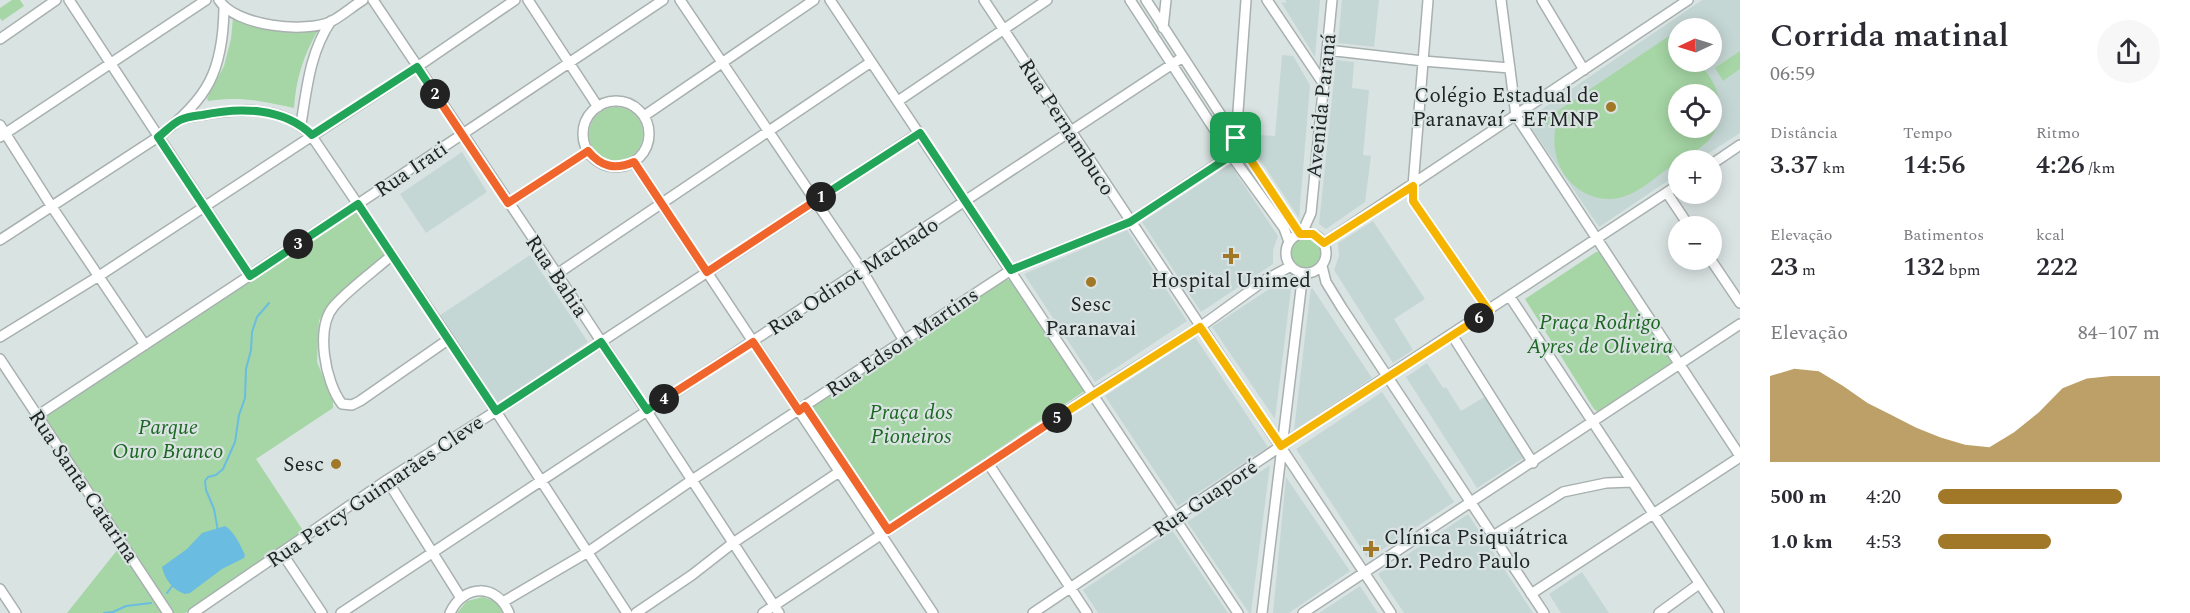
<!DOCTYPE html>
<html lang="pt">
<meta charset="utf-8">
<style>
body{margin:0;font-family:Spectral,serif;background:#f7f7f7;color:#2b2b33;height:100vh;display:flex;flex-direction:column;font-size:22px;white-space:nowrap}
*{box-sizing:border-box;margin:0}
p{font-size:20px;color:#7c7c81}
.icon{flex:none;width:33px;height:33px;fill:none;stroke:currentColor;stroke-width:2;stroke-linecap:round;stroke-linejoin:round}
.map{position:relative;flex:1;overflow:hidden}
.side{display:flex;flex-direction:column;background:#fff;width:450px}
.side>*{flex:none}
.needle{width:39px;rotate:266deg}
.controls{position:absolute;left:1668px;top:18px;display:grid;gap:12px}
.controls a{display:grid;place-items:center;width:54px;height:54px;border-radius:50%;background:#fff;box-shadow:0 3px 15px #0003;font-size:30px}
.pin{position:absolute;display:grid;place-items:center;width:51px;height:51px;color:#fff;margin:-26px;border-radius:12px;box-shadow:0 3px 9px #0006}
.km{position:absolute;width:30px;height:30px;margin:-15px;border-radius:50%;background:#222;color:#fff;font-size:16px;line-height:30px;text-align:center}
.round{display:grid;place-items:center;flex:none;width:63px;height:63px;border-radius:32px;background:#f7f7f7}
.overview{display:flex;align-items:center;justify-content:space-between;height:102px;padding:0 30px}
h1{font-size:33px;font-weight:600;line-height:45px}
.figures{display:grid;grid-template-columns:repeat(3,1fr);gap:9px;height:102px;padding:6px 30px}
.figures div{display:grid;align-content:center}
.figures b{font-size:26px;font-weight:600}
.figures small{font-size:16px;font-weight:400}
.figures p{font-size:16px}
.chart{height:168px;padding:12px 30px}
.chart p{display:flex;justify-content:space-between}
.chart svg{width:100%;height:108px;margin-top:6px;fill:#a17827;opacity:.7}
ul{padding:0 30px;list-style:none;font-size:20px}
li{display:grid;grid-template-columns:96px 72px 1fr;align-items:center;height:45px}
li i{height:15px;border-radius:8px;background:#a17827}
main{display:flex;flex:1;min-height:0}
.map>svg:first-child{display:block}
</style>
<main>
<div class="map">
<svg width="1740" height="613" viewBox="0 0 1740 613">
<rect width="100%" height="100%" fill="#d9e3e2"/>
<path fill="#c5d7d4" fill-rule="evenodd" d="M1286,0H1320L1315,57L1281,2L1286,3Z
M1342,0H1379L1374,47L1338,43Z
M1702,0H1740V133L1698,160H1678V174L1599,227L1526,120ZM1678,28H1712V62H1678ZM1678,94H1712V128H1678Z
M1282,55L1293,56L1310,85L1299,218L1251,146H1255L1256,135L1275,136Z
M1336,60L1354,62L1352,88L1369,90L1363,155L1371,156L1365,202L1326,229L1319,224Z
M462,152L487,192L426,233L400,194Z
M1230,164L1278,236L1273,250V264L1201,312L1142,222Z
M1373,221L1425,299L1394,319L1413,350L1393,363L1334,270L1339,256L1338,243Z
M1127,230L1187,321L1095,382L1024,274Z
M530,255L588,342L497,404L439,316Z
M1293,273L1275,419L1212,327Z
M1311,286L1372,378L1294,430Z
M1195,337L1268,447L1178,506L1105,396Z
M1427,363L1443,388L1446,387L1461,411L1486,396L1525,457L1477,488L1406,377Z
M1382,392L1454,502L1368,559L1296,449Z
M1270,465L1251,613H1249L1187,522Z
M1286,477L1350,571L1289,613H1273Z
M1468,514L1533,613H1404L1378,574Z
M1172,530L1228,613H1098L1083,590Z
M1582,572L1609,613H1561L1549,594Z
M1360,586L1378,613H1319Z"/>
<path fill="#a6d6a5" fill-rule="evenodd" d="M12,0H20L24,6L2,21L0,18V8Z
M233,18C262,33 289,29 320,27C304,53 296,78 294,108C259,101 245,96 208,101L207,98L224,66L231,39Z
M1675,32L1678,36V43L1667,51L1678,52V62H1696C1719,80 1731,118 1707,142C1696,152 1682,159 1670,167C1657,176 1643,189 1628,195C1604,205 1578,195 1564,174C1555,159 1552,142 1556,126L1550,129L1544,120ZM1712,94V128H1678V94Z
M1740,51V69L1723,81L1715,68Z
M589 134a27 27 0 1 1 54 0a27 27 0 1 1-54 0Z
M355,208L387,255L319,320L317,362L333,401V408L256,459L304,532L185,613H174L42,415Z
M1291 253a15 15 0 1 1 30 0a15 15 0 1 1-30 0Z
M1596,252H1601L1674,366L1602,412H1598L1594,409L1525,299Z
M1004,279L1013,281L1083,388V392L888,523L811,409V407Z
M122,544L163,613H67Z
M483,597L497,602L505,613H457L467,601Z"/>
<path fill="#6bbce1" d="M225,526C234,531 241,546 245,555L244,558L222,569L190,593L185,594C173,590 165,580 162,567L187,549L202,533Z"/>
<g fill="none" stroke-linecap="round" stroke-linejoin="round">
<path stroke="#6bbce1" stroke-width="2" d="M218,531L214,509L206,490L205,481L208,477L216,475L223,469L235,442L239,415L245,398L246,369L251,350L252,332L257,317L269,303
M167,593L173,585
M104,613L113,612L126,606L151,603"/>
<g stroke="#a8b1b0" stroke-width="12">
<path id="minor" d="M69,0L250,276
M219,0C235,26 306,34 332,21C343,15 353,6 363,0
M373,0L557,274L779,613
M528,0L598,107
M680,0L862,270L904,341
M830,0L1238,613
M984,0L1391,613
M1130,0L1231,155L1284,228L1289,242
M1146,0L1291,223L1300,234
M1267,0L1323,83
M1428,0L1413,186V201L1489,311
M1501,0L1516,116L1740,456
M1542,0L1584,70
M1163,28L1166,0
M0,39L56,0
M1327,50L1423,61L1510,68
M898,101L1047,0
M583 134a33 33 0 1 1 66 0a33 33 0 1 1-66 0Z
M644,116L814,0
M181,119C224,110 277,100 311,135L449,339L627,613
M301,124C307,87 310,52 331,21
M0,125L52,207L145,345
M0,137L206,0
M634,162L933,613
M1712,164L1740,145
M1667,193L1689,226
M508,203L588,151
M1286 253a20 20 0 1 1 40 0a20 20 0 1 1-40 0Z
M1302,233L1311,213L1332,0
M0,240L158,137C208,99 223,71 224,8
M1324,243L1688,0
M391,256C374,271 349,289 334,306C315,328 325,382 342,404L352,405L360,401L449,339
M1711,260L1740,303
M1322,266L1326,282L1342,308L1544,613
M557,274L871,62
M1510,297L1719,613
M1452,335L1533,463
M0,337L99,276L417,67L515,0
M0,359L168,613
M805,406L888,530
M37,416L358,204L663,0
M988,463L1087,613
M387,480L461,598
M1493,536L1563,492L1606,483L1632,482
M282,553L322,613
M0,589L16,613
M1531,594L1740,457
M503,602L588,552L692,480L1011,270L1130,222L1231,155L1236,139L1246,0
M193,613L387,480L496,411L919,133
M341,613L1183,57
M450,613C463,584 497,583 509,613
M636,613L692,575L733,543L839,472
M763,613L1093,394L1200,327L1265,280L1291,266
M1033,613L1281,446L1678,185
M1262,613L1301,289L1299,272
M1303,613L1740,324
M1659,613L1699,584"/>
</g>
<use href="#minor" stroke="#fff" stroke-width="9"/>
</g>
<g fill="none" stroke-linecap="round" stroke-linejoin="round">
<g stroke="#fff" stroke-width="12">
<path id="split-1" d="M821,197L920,133L1011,270L1130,222L1232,155L1236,138"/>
</g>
<g stroke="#fff" stroke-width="12">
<path id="split-2" d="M435,94L508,203L588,151C601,167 615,170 634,162L707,272L821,197"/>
</g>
<g stroke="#fff" stroke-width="12">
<path id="split-3" d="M298,244L250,276L158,137C165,132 172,124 180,120C186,117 195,116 202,115C239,107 283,107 312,135L417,67L435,94"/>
</g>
<g stroke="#fff" stroke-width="12">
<path id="split-4" d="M298,244L358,204L496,411L601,342L647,410L664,399"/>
</g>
<g stroke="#fff" stroke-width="12">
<path id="split-5" d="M664,399L753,342L799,411L805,406L888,530L1057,418"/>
</g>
<g stroke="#fff" stroke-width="12">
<path id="split-6" d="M1057,418L1200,327L1281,446L1479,318"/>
</g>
<g stroke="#fff" stroke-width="12">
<path id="split-7" d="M1236,138L1300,234H1313L1324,243L1413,186V201L1489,311L1479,318"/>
</g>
<use href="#split-1" stroke="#22a559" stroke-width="8"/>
<use href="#split-2" stroke="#f0652b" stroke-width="8"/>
<use href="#split-3" stroke="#22a559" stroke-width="8"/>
<use href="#split-4" stroke="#22a559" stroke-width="8"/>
<use href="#split-5" stroke="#f0652b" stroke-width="8"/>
<use href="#split-6" stroke="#f5b400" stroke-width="8"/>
<use href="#split-7" stroke="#f5b400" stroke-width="8"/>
</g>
<g fill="#a17827" stroke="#d9e3e2" stroke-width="2">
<circle cx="1611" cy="107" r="6"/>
<path d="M1228 247h6v6h6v6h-6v6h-6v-6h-6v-6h6z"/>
<circle cx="1091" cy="282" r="6"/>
<circle cx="336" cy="464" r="6"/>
<path d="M1368 540h6v6h6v6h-6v6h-6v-6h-6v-6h6z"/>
</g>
<g text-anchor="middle" stroke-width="4.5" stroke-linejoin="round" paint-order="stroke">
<g font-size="21" fill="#202424" stroke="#d9e3e2" text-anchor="end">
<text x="1599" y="102">Colégio Estadual de<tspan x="1599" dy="24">Paranavaí - EFMNP</tspan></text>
<text x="1231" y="287" text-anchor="middle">Hospital Unimed</text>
<text x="1091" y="311" text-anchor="middle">Sesc<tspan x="1091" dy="24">Paranavai</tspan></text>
<text x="324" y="471">Sesc</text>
<text x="1384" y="544" text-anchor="start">Clínica Psiquiátrica<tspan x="1384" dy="24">Dr. Pedro Paulo</tspan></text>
</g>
<g font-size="21" fill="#202424" stroke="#d9e3e2">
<text transform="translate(1321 106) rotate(-84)" y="7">Avenida Paraná</text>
<text transform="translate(1067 127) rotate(57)" y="7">Rua Pernambuco</text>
<text transform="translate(411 169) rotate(-34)" y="7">Rua Irati</text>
<text transform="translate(557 276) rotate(56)" y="7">Rua Bahia</text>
<text transform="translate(853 276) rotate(-33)" y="7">Rua Odinot Machado</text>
<text transform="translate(902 342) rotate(-34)" y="7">Rua Edson Martins</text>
<text transform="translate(84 486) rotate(56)" y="7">Rua Santa Catarina</text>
<text transform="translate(375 491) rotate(-34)" y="7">Rua Percy Guimarães Cleve</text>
<text transform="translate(1205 498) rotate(-34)" y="7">Rua Guaporé</text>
</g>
<g font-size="21" font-style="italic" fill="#1b6621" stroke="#d9e3e2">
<text x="1600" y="329">Praça Rodrigo<tspan x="1600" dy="24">Ayres de Oliveira</tspan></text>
<text x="911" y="419">Praça dos<tspan x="911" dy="24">Pioneiros</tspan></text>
<text x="168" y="434">Parque<tspan x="168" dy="24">Ouro Branco</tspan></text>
</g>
</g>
</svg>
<div class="controls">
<a><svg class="needle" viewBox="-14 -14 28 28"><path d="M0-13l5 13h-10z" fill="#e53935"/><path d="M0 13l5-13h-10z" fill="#7c7c81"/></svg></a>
<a><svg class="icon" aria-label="locate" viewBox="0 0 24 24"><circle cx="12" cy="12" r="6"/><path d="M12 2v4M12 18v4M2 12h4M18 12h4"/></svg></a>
<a>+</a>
<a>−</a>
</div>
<div class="pin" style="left:1236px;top:138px;background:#1e9e55"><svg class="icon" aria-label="arrive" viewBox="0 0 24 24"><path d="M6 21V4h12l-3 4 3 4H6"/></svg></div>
<b class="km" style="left:821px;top:197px">1</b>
<b class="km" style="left:435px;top:94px">2</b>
<b class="km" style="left:298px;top:244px">3</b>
<b class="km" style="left:664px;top:399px">4</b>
<b class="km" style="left:1057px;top:418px">5</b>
<b class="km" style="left:1479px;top:318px">6</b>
</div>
<section class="side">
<div class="overview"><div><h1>Corrida matinal</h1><p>06:59</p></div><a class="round"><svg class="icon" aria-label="share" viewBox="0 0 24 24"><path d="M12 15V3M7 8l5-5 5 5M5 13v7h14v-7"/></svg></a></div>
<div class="figures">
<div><p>Distância</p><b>3.37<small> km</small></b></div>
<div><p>Tempo</p><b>14:56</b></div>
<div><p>Ritmo</p><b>4:26<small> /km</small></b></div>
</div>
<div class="figures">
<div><p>Elevação</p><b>23<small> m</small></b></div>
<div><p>Batimentos</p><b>132<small> bpm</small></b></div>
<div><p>kcal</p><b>222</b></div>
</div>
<div class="chart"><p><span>Elevação</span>84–107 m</p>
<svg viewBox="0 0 160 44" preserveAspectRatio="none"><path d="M0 44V9L10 6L20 7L30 13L40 20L50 25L60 30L70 34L80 37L90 38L100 32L110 24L120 14L130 10L140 9L150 9L160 9V44z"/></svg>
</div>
<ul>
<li><b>500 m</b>4:20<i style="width:83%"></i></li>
<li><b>1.0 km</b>4:53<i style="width:51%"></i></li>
</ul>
</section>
</main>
